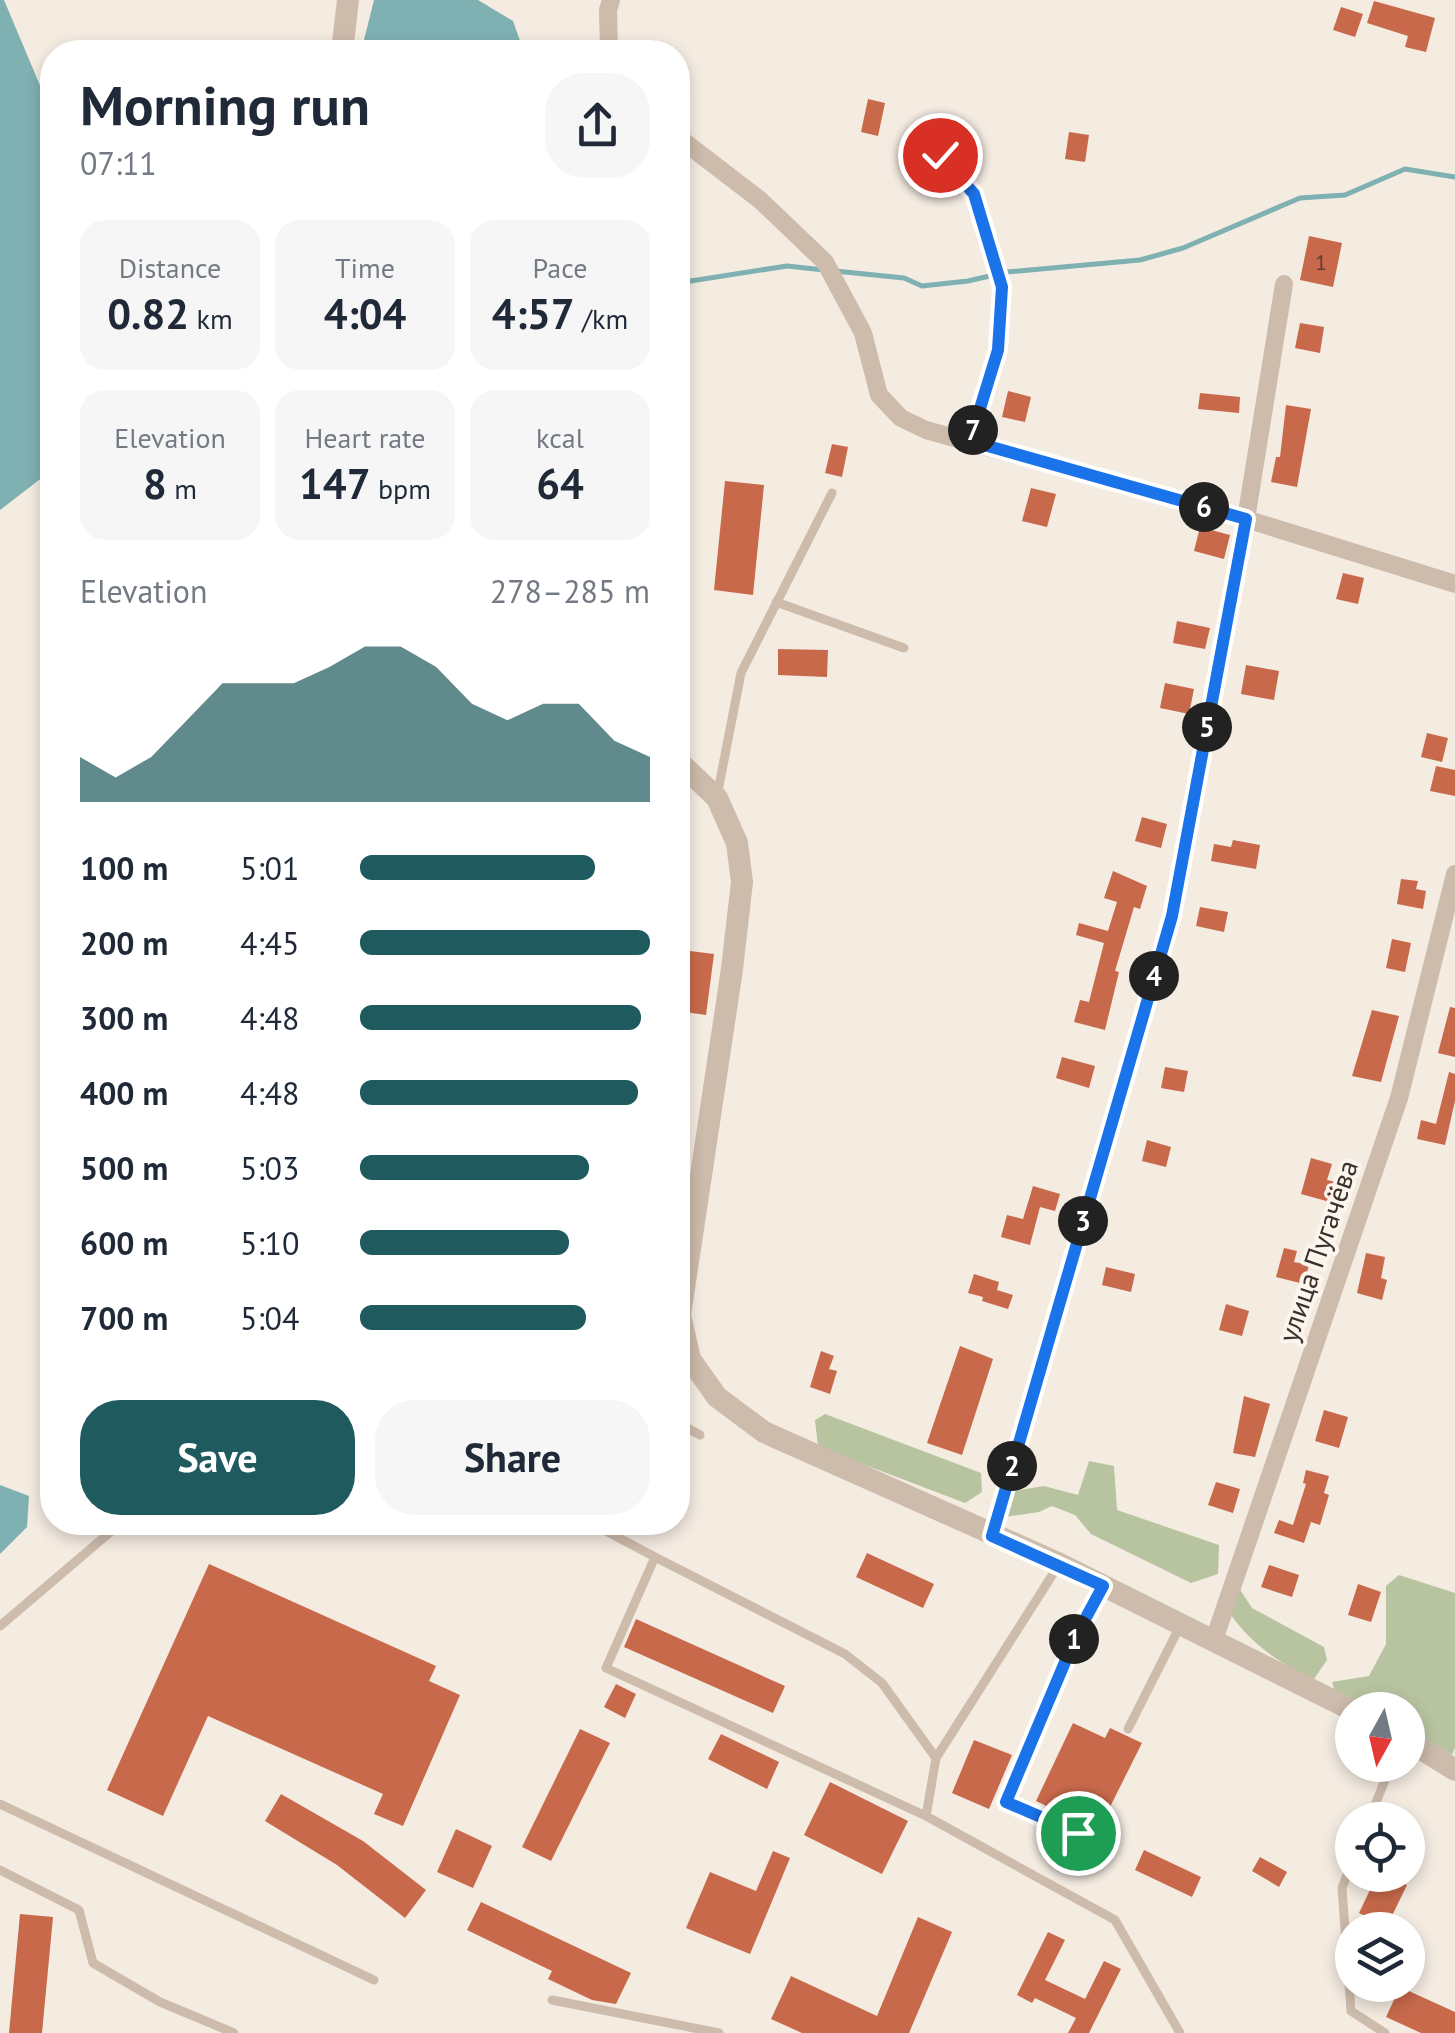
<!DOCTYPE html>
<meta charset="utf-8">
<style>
body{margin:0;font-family:"PT Sans",sans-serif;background:#f6f6f7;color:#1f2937;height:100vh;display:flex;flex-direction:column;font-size:38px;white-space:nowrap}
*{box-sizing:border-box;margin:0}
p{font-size:32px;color:#747a83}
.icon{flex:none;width:55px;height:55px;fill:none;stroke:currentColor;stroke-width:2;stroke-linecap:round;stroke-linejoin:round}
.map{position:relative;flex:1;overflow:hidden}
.drawer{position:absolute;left:40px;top:40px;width:650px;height:1495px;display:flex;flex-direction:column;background:#fff;border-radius:40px;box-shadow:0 5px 15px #0003}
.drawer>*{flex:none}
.needle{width:65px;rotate:188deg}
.fabs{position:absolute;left:1335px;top:1692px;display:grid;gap:20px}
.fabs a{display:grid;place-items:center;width:90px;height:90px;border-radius:50%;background:#fff;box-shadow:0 5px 15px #0003;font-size:50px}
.pin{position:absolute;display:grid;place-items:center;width:85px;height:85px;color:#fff;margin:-42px;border:5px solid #fff;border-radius:50%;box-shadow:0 2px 10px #0007}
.km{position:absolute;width:50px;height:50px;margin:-25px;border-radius:50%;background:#222;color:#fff;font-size:28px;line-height:50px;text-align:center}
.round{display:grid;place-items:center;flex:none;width:105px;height:105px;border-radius:40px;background:#f6f6f7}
.head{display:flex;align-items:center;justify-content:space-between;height:170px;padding:0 40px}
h1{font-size:55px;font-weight:600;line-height:75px}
.stats{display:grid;grid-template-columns:repeat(3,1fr);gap:15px;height:170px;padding:10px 40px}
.stats div{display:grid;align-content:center;border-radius:25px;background:#f6f6f7;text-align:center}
.stats b{font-size:42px;font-weight:600}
.stats small{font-size:28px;font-weight:400}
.stats p{font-size:28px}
.chart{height:280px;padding:20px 40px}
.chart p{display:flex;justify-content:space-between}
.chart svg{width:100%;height:180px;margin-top:10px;fill:#1f5a5e;opacity:.7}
.action{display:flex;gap:20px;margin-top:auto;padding:20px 40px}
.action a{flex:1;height:115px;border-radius:40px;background:#1f5a5e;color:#fff;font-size:40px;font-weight:600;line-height:115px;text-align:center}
.action a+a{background:#f6f6f7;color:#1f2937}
ul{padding:0 40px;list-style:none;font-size:32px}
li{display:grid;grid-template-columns:160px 120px 1fr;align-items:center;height:75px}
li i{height:25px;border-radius:12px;background:#1f5a5e}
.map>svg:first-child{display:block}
</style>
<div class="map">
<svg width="1455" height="2033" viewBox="0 0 1455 2033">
<rect width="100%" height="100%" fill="#f4ebe1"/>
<path fill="#b8c4a0" d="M825,1414L981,1473L982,1492L965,1503L818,1447L815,1420Z
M1089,1461L1114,1466L1117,1510L1219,1545L1218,1574L1191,1583L1091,1534L1075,1515L1052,1506L1039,1512L1005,1517L1009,1492L1044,1486L1078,1495Z
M1399,1575L1455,1593V1747L1452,1755L1408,1729V1710H1371L1337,1698L1332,1682L1369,1676L1386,1644V1586Z
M1237,1585L1252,1608L1324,1647L1327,1660L1314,1679C1277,1662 1251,1644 1228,1611Z"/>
<path fill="#7fb0b2" d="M0,0H4L52,114V470L0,510Z
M374,0H478L513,21L524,52H361Z
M0,1485L29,1496L27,1527L0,1554Z"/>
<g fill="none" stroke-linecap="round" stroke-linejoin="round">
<path stroke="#7fb0b2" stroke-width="5" d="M835,271L904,278L922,286L968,281L1007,272L1140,260L1183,248L1300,198L1345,195L1405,169L1455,177
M678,283L787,266L824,270"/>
</g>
<path fill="#c8694b" d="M1374,1L1435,18L1426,52L1405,47L1408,36L1367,23Z
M1341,7L1363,14L1355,37L1333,30Z
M868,99L885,103L878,136L861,132Z
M1069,132L1089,135L1085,162L1065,159Z
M1309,236L1342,243L1333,287L1300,280Z
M1300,323L1324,327L1320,353L1295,348Z
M1008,391L1031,397L1025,422L1002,417Z
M1200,393L1240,397L1239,413L1198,409Z
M1286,405L1311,409L1297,487L1271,482L1276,457H1280Z
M832,444L848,447L842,477L825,473Z
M725,481L764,485L753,595L714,590Z
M1031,488L1056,494L1047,527L1022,521Z
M1200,527L1230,535L1224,559L1194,551Z
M1343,573L1364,578L1358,604L1336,599Z
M1177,621L1210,628L1205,649L1173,643Z
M778,649L828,650L827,677L778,675Z
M1246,665L1279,671L1274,700L1241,694Z
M1165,683L1194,689L1189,714L1160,708Z
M1427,733L1448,738L1442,762L1421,757Z
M1436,766L1455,770V796L1430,791Z
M1142,817L1167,824L1161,848L1135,841Z
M1233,840L1260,845L1256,869L1211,861L1214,844L1231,847Z
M1113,871L1147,886L1140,909L1134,907L1115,971L1119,972L1105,1030L1074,1022L1080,1000L1089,1002L1104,943L1076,935L1079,923L1108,931L1117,902L1104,898Z
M1401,879L1418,881L1416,889L1426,891L1423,909L1397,904Z
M1200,907L1228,912L1224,932L1196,926Z
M1392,939L1411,943L1405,972L1386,968Z
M682,950L714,954L706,1015L678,1011Z
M1450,1007L1455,1008V1057L1438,1053Z
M1372,1010L1399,1016L1381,1082L1352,1076Z
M1062,1057L1095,1066L1089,1088L1056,1078Z
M1165,1067L1188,1071L1184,1092L1161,1088Z
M1449,1072L1455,1074V1101L1445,1145L1417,1139L1421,1120L1436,1124Z
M1147,1140L1171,1147L1166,1167L1142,1161Z
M1311,1158L1332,1164L1327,1180L1336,1182L1330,1202L1301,1194Z
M1033,1186L1060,1194L1055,1211L1040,1207L1030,1245L1001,1237L1007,1215L1023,1219Z
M1284,1248L1297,1251L1294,1262L1309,1265L1304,1284L1276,1277Z
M1366,1253L1385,1257L1381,1278L1387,1280L1382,1300L1357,1293Z
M1106,1267L1135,1274L1131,1292L1102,1285Z
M974,1274L999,1282L997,1290L1013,1295L1008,1309L982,1301L983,1297L968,1293Z
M1226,1304L1249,1311L1242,1336L1219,1330Z
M960,1346L993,1359L962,1455L927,1443Z
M821,1351L834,1356L829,1369L837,1371L830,1394L810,1387Z
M1244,1396L1270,1404L1255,1457L1233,1453Z
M1324,1410L1348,1417L1339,1448L1315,1441Z
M1306,1470L1329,1476L1324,1493L1329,1495L1320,1525L1311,1522L1304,1543L1274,1533L1279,1520L1293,1525L1306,1484L1303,1483Z
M1216,1482L1240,1489L1233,1513L1208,1505Z
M867,1553L934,1584L923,1608L856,1577Z
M209,1564L436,1666L429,1681L460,1695L403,1826L374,1814L383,1794L208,1716L163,1816L107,1790Z
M1269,1565L1299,1575L1292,1597L1261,1587Z
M1358,1584L1381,1592L1371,1622L1348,1615Z
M636,1619L785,1686L773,1713L624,1647Z
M616,1684L636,1694L625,1718L604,1707Z
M1073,1723L1105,1738L1110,1728L1142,1743L1110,1807L1079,1792L1068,1816L1036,1801Z
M580,1729L610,1743L551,1861L522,1847Z
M721,1734L779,1762L767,1789L708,1759Z
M974,1740L1012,1755L989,1809L952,1793Z
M830,1782L908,1821L882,1874L804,1835Z
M281,1794L363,1841L426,1890L405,1918L337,1865L265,1821Z
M456,1829L492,1846L473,1888L437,1872Z
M1144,1850L1201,1877L1192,1897L1135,1870Z
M773,1851L790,1858L750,1954L686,1928L710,1872L756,1891Z
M1260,1857L1287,1872L1279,1887L1252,1871Z
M1377,1875H1386L1407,1885L1387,1926L1359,1913Z
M481,1902L631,1973L616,2004L592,2000L548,1979L552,1971L467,1930Z
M20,1914L53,1917L42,2033H9Z
M918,1917L952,1932L909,2033H802L771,2019L791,1976L877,2016Z
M1048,1932L1065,1940L1045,1980L1085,1999L1104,1961L1121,1969L1089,2033H1068L1076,2018L1035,1998L1032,2003L1017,1995Z
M1400,1987L1455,2012V2033H1421L1386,2017Z"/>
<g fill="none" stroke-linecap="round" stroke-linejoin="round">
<path stroke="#cdbbac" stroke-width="9" d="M940,155L973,194L1002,287L997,350L970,441
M776,602L904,648
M717,796L741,673L832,493
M678,1423L700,1435
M589,1522L655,1557L606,1668L926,1816L1115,1920L1180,2033
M655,1557L845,1654L882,1683L936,1758L926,1816
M0,1626L122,1522
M1128,1729L1180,1626
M936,1758L1058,1566
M0,1804L374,1980
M1089,1808L1078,1833L1005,1801L1075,1636L1102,1588
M1369,1820L1391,1765
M1352,1862L1342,1888L1351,2011L1385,2033
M0,1870L79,1910L93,1963L160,2002L234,2033
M552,2000L719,2033"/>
<path stroke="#cdbbac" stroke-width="18" d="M609,52L608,10L611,0
M678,137L760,200L825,262L863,333L879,395L901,418L926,430L1246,519L1455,584
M992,1535L1172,916L1246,519L1284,284
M1214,1640L1399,1098L1455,874"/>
<path stroke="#cdbbac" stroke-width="22" d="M342,52L348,0
M678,761L717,798L737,843L742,882L732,969L680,1315L690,1359L717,1397L764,1432L1060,1564L1352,1710
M1408,1741L1455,1770"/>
</g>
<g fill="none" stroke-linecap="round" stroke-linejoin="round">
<g stroke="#fff" stroke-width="20">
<path id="route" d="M940,155L974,194L1002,287L998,350L970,441L1246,519L1172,916L992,1536L1103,1586L1076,1636L1006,1802L1078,1833"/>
</g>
<use href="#route" stroke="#1a73e8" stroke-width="12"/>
</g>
<g text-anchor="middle" stroke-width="8" stroke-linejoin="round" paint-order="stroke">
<g font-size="22" fill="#5e3e33">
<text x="1321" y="270">1</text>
</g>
<g font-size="28" fill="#3b302b" stroke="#fbf5ee">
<text transform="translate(1318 1251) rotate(-71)" y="10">улица Пугачёва</text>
</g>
</g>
</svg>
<div class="fabs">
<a><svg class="needle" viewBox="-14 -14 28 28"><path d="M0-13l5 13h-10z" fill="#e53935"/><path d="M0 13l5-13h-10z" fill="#747a83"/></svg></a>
<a><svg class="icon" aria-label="locate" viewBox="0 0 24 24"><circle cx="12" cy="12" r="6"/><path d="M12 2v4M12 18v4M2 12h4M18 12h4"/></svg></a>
<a><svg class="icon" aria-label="layers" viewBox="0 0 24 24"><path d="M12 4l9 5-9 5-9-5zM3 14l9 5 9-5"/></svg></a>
</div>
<div class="pin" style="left:1078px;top:1833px;background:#1e9e55"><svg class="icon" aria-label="arrive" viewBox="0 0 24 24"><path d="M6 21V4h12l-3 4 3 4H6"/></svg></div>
<div class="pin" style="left:940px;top:155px;background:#d93025"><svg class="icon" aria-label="check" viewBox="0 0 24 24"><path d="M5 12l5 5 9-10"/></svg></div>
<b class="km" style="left:1074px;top:1639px">1</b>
<b class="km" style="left:1012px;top:1466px">2</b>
<b class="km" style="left:1083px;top:1221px">3</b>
<b class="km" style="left:1154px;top:976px">4</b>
<b class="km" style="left:1207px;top:727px">5</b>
<b class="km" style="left:1204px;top:507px">6</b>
<b class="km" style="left:973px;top:430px">7</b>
<section class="drawer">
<div class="head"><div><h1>Morning run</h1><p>07:11</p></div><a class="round"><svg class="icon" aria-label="share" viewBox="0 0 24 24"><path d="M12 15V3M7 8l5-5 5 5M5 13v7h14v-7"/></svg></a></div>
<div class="stats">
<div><p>Distance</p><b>0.82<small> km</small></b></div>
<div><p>Time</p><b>4:04</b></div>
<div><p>Pace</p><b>4:57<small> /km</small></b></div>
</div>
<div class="stats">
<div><p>Elevation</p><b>8<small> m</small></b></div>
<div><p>Heart rate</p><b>147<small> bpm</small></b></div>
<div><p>kcal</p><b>64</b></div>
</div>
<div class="chart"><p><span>Elevation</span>278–285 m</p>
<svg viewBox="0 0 160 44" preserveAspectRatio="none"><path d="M0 44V33L10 38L20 33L30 24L40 15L50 15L60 15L70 11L80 6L90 6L100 11L110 20L120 24L130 20L140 20L150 29L160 33V44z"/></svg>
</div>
<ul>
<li><b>100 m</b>5:01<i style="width:81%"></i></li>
<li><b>200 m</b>4:45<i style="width:100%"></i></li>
<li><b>300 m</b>4:48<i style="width:97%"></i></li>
<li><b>400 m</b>4:48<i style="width:96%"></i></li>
<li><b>500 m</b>5:03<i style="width:79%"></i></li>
<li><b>600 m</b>5:10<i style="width:72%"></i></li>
<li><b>700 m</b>5:04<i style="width:78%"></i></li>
</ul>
<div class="action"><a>Save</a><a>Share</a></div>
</section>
</div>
